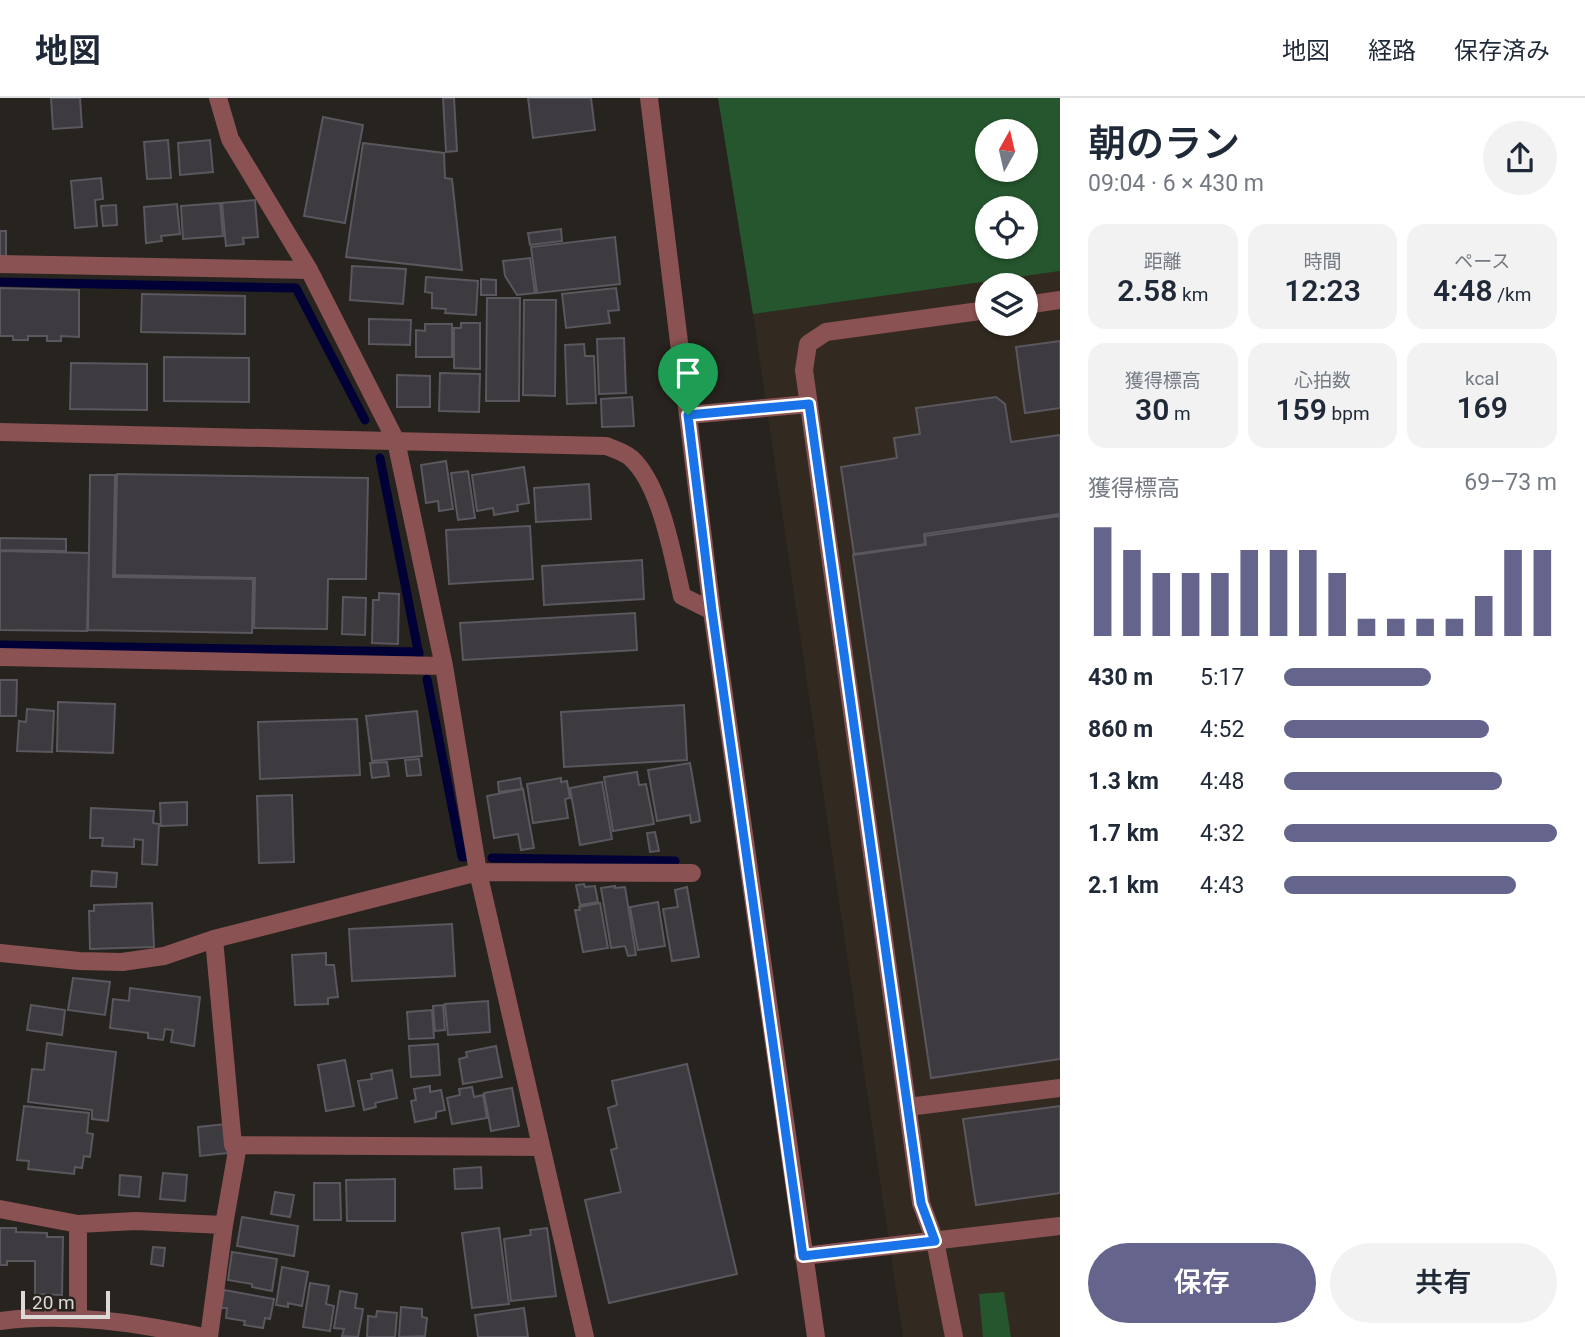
<!DOCTYPE html>
<html lang="ja">
<meta charset="utf-8">
<style>
body{margin:0;font-family:Roboto,"Noto Sans JP",sans-serif;background:#f2f2f3;color:#1f2937;height:100vh;display:flex;flex-direction:column;font-size:26px;white-space:nowrap}
*{box-sizing:border-box;margin:0}
p{font-size:23px;color:#747a83}
.icon{flex:none;width:38px;height:38px;fill:none;stroke:currentColor;stroke-width:2;stroke-linecap:round;stroke-linejoin:round}
.map{position:relative;flex:1;overflow:hidden}
.side{display:flex;flex-direction:column;background:#fff;width:525px}
.side>*{flex:none}
.needle{width:46px;rotate:8deg}
.tools{position:absolute;left:975px;top:21px;display:grid;gap:14px}
.tools a{display:grid;place-items:center;width:63px;height:63px;border-radius:50%;background:#fff;box-shadow:0 2px 5px #0004;font-size:35px}
.scale{position:absolute;left:21px;bottom:18px;width:89px;box-sizing:border-box;padding-left:7px;border:4px solid #dcd9d6;border-top:0;font-size:19px;line-height:24px;white-space:nowrap;color:#dcd9d6;-webkit-text-stroke:5px #27231e;paint-order:stroke}
.pin{position:absolute;display:grid;place-items:center;width:60px;height:60px;color:#fff;margin:-72px -30px;border-radius:50% 50% 50% 0;rotate:-45deg;box-shadow:0 0 7px #0007}
.pin .icon{rotate:45deg}
.round{display:grid;place-items:center;flex:none;width:74px;height:74px;border-radius:37px;background:#f2f2f3}
.head{display:flex;align-items:center;justify-content:space-between;height:119px;padding:0 28px}
h1{font-size:38px;font-weight:600;line-height:52px}
.stats{display:grid;grid-template-columns:repeat(3,1fr);gap:10px;height:119px;padding:7px 28px}
.stats div{display:grid;align-content:center;border-radius:18px;background:#f2f2f3;text-align:center}
.stats b{font-size:30px;font-weight:600}
.stats small{font-size:19px;font-weight:400}
.stats p{font-size:19px}
.chart{height:196px;padding:14px 28px}
.chart p{display:flex;justify-content:space-between}
.chart svg{width:100%;height:126px;margin-top:7px;stroke:#64648d;stroke-width:6}
.action{display:flex;gap:14px;margin-top:auto;padding:14px 28px}
.action a{flex:1;height:80px;border-radius:42px;background:#64648d;color:#fff;font-size:28px;font-weight:600;line-height:80px;text-align:center}
.action a+a{background:#f2f2f3;color:#1f2937}
ul{padding:0 28px;list-style:none;font-size:23px}
li{display:grid;grid-template-columns:112px 84px 1fr;align-items:center;height:52px}
li i{height:18px;border-radius:9px;background:#64648d}
header{display:flex;align-items:center;gap:42px;box-sizing:border-box;height:98px;padding:0 35px;background:#fff;border-bottom:2px solid #e0e1e3}
header strong{font-size:33px}
nav{display:flex;gap:38px;margin-inline-start:auto;font-size:24px}
main{display:flex;flex:1;min-height:0}
.map>svg:first-child{display:block}
</style>
<header>
<strong>地図</strong>
<nav><a>地図</a><a>経路</a><a>保存済み</a></nav>
</header>
<main>
<div class="map">
<svg width="1060" height="1239" viewBox="0 0 1060 1239">
<rect width="100%" height="100%" fill="#27231e"/>
<path fill="#322a20" fill-rule="evenodd" d="M1060,173V1239H903L753,216ZM987,187H1026V226H987Z"/>
<path fill="#25562d" fill-rule="evenodd" d="M718,0H1060V173L753,216ZM987,33H1026V72H987ZM987,110H1026V149H987Z
M1004,1194L1011,1239H983L979,1196Z"/>
<g fill="none" stroke-linecap="round" stroke-linejoin="round">
<path stroke="#000036" stroke-width="9" d="M0,184L296,190L365,322
M380,360L419,557
M0,547L419,554
M427,581L462,759H465
M492,760L675,763"/>
</g>
<path fill="#3d3a40" stroke="#5a575e" stroke-width="2" d="M51,0H80L82,29L53,31Z
M443,0H454L457,53L446,54Z
M528,0H591L595,32L533,40Z
M323,19L363,27L345,125L304,118Z
M168,42L171,80L147,81L144,44Z
M210,42L213,74L180,77L178,45Z
M363,45L444,55L445,80L452,81L462,172L346,159Z
M101,80L103,101L95,102L97,128L75,130L71,83Z
M255,102L258,139L243,140L244,146L226,148L222,105Z
M220,105L223,138L183,141L181,108Z
M177,106L180,136L161,138L162,143L146,145L144,109Z
M116,107L117,127L103,128L101,108Z
M561,131L562,143L530,147L528,135Z
M0,133H6V158H0Z
M615,139L620,186L537,195L531,149Z
M530,160L535,195L517,197L505,178L503,163Z
M352,168L406,171L403,206L350,202Z
M426,179L478,183L476,217L445,215L446,211L432,210V195L425,194Z
M481,181L496,182V197H481Z
M0,190L79,192V239L61,238V243H47V238H28V242H13V238H0Z
M616,190L619,212L608,213L610,225L566,230L562,196Z
M142,196L245,198V236L141,234Z
M487,200H520L519,303H486Z
M524,202H556L555,298L523,297Z
M369,221L411,222L410,247L369,246Z
M461,225H480V271L454,270V230H461Z
M425,226H452V259H416V232L425,233Z
M624,240L626,295L599,296L597,241Z
M1060,243V310L1025,315L1016,249Z
M584,246L585,258H594L596,305L567,306L565,247Z
M164,259L249,260V304L164,303Z
M71,265L147,266V312L70,311Z
M440,275L480,276L479,314L439,313Z
M397,277L430,278V309H397Z
M632,299L634,328L602,329L601,301Z
M996,299L1005,306L1011,344L1060,337V416L924,436L925,446L854,456L841,369L897,360L894,340L920,336L916,310Z
M446,363L453,411L439,413L438,403L426,405L421,367Z
M524,369L529,405L517,407L518,413L494,417L493,410L477,413L472,377Z
M468,373L475,420L458,422L451,375Z
M117,376L368,380L366,481H328L327,531L254,530L255,480L115,477Z
M90,377H115L113,479L253,481L252,535L88,532Z
M589,386L591,421L536,424L534,390Z
M1060,418V961L931,980L853,457L926,447L925,438Z
M530,428L533,481L449,486L446,432Z
M0,440L66,441V453L0,452Z
M0,453L89,455L87,533L0,532Z
M642,462L644,501L544,507L542,468Z
M379,495L399,496L398,546L372,545L373,502H379Z
M343,499L366,500L365,537L342,536Z
M635,515L637,552L463,562L460,525Z
M0,582H17L16,618H0Z
M58,604L115,606L113,655L57,653Z
M684,607L687,662L564,669L561,614Z
M27,611L54,613L52,654L17,653L19,623L26,624Z
M417,613L422,658L372,663L366,618Z
M357,621L360,677L260,681L258,624Z
M419,661L421,677L407,678L405,662Z
M387,664L389,678L372,680L370,665Z
M690,665L700,723L691,725L690,717L657,723L648,672Z
M637,674L639,687L646,686L654,726L613,733L604,679Z
M520,680L522,691L499,694L498,684Z
M561,680V684L567,683L570,700L565,701L568,720L533,725L527,686Z
M602,684L612,741L580,747L570,690Z
M523,691L534,750L521,752L518,736L494,740L487,698Z
M292,697L294,764L259,765L257,698Z
M187,704V727L161,728L160,705Z
M91,710L154,713L153,725L159,726L157,767L142,766L143,742L134,741V749L102,748L103,740H90Z
M655,734L659,753L650,754L647,735Z
M92,773L117,775L116,789L91,788Z
M584,786L585,789L595,788L598,804L580,807L576,787Z
M615,788V790L625,789L636,857L628,858L625,848L611,850L601,790Z
M687,789L699,859L672,863L663,811L678,809L675,792Z
M658,804L665,848L638,852L630,809Z
M152,805L154,849L90,851L89,813H94V807Z
M600,805L608,850L583,854L575,812H580L579,809Z
M452,826L455,878L352,883L349,831Z
M326,855V867H334L338,899L328,900V906L295,907L292,857Z
M73,880L110,884L105,917L68,912Z
M130,890L200,899L194,948L171,944L173,932L165,931L163,942L148,940V935L110,930L113,901L129,903Z
M488,903L490,934L448,937L445,906Z
M31,907L65,912L62,937L27,932Z
M443,907L445,932L435,933L433,908Z
M432,912L434,940L409,941L407,914Z
M47,945L116,954L108,1023L92,1021V1012L28,1004L32,971L44,972Z
M438,946L440,977L411,979L409,948Z
M496,948L502,979L463,986L459,961L467,959L466,954Z
M345,962L354,1008L326,1013L318,967Z
M687,966L737,1176L609,1205L585,1102L621,1094L611,1052L617,1050L608,1010L617,1007L612,983Z
M392,972L397,1000L375,1005L376,1009L364,1012L358,983L372,981L371,976Z
M430,988V994L441,992L445,1012L436,1014V1020L415,1024L411,1003L416,1002L414,991Z
M472,989L474,999L483,997L487,1020L452,1026L447,1000L460,997L459,991Z
M512,990L519,1028L491,1033L484,995Z
M24,1008L89,1015L87,1035L93,1036L90,1059L84,1058L82,1070L75,1069L74,1076L28,1071L29,1063L17,1062Z
M1060,1008V1095L976,1107L963,1021Z
M226,1026L228,1055L200,1058L198,1029Z
M481,1069L482,1090L455,1091L454,1071Z
M163,1075L187,1077L185,1103L160,1101Z
M120,1077L141,1079L139,1099L119,1097Z
M395,1081V1123H347L346,1082Z
M314,1085H340L341,1122H314Z
M275,1094L294,1097L290,1119L271,1116Z
M242,1119L298,1128L294,1158L237,1148Z
M0,1130H16V1134L47,1135V1139H63L62,1197L35,1196V1163H7V1167H0Z
M499,1130L509,1206L472,1210L462,1135Z
M547,1130L556,1198L511,1203L504,1141L531,1137L530,1132Z
M153,1149L165,1150L163,1168L151,1166Z
M232,1154L277,1161L272,1193L252,1189V1186L228,1182Z
M282,1169L308,1174L302,1208L288,1205V1209L276,1207Z
M310,1185L329,1188L326,1206L334,1208L330,1233L303,1229Z
M224,1192L274,1201L270,1221L265,1220L263,1230L244,1227L245,1223L226,1220L227,1210H221Z
M340,1193L357,1196L355,1210L363,1211L358,1239L342,1238L344,1231L334,1230Z
M401,1209L422,1211V1219L427,1220L425,1238L399,1239Z
M524,1210L528,1239H478L475,1217Z
M377,1213L397,1215L395,1239H367L368,1218L376,1219Z"/>
<g fill="none" stroke-linecap="round" stroke-linejoin="round">
<path stroke="#8a5253" stroke-width="18" d="M218,0L230,41L309,172L396,343L444,568L478,774L585,1239
M649,0L712,513L816,1239
M0,166L309,172
M1026,207L1060,202
M688,317L809,306
M0,334L606,348C614,351 624,354 631,360C661,387 673,459 682,498L712,513
M0,559L444,568
M214,841L233,1047L541,1049
M0,855L79,863L122,864L164,858L214,841L478,774L692,775
M908,1009L1060,990
M0,1111L78,1126V1220
M78,1126L136,1123L224,1127
M803,1158L1060,1128
M0,1223C68,1214 137,1225 204,1239
M209,1239L224,1127L238,1047
M954,1239L935,1143L921,1105L804,272L808,246L826,234L987,212"/>
</g>
<g fill="none" stroke-linecap="round" stroke-linejoin="round">
<g stroke="#fff" stroke-width="14">
<path id="route" d="M809,306L921,1105L935,1143L803,1158L712,513L688,317Z"/>
</g>
<use href="#route" stroke="#1a73e8" stroke-width="9"/>
</g>
</svg>
<div class="tools">
<a><svg class="needle" viewBox="-14 -14 28 28"><path d="M0-13l5 13h-10z" fill="#e53935"/><path d="M0 13l5-13h-10z" fill="#747a83"/></svg></a>
<a><svg class="icon" aria-label="locate" viewBox="0 0 24 24"><circle cx="12" cy="12" r="6"/><path d="M12 2v4M12 18v4M2 12h4M18 12h4"/></svg></a>
<a><svg class="icon" aria-label="layers" viewBox="0 0 24 24"><path d="M12 4l9 5-9 5-9-5zM3 14l9 5 9-5"/></svg></a>
</div>
<div class="scale">20 m</div>
<div class="pin" style="left:688px;top:317px;background:#1e9e55"><svg class="icon" aria-label="arrive" viewBox="0 0 24 24"><path d="M6 21V4h12l-3 4 3 4H6"/></svg></div>
</div>
<section class="side">
<div class="head"><div><h1>朝のラン</h1><p>09:04 · 6 × 430 m</p></div><a class="round"><svg class="icon" aria-label="share" viewBox="0 0 24 24"><path d="M12 15V3M7 8l5-5 5 5M5 13v7h14v-7"/></svg></a></div>
<div class="stats">
<div><p>距離</p><b>2.58<small> km</small></b></div>
<div><p>時間</p><b>12:23</b></div>
<div><p>ペース</p><b>4:48<small> /km</small></b></div>
</div>
<div class="stats">
<div><p>獲得標高</p><b>30<small> m</small></b></div>
<div><p>心拍数</p><b>159<small> bpm</small></b></div>
<div><p>kcal</p><b>169</b></div>
</div>
<div class="chart"><p><span>獲得標高</span>69–73 m</p>
<svg viewBox="0 0 160 44" preserveAspectRatio="none"><path d="M5 44V6M15 44V14M25 44V22M35 44V22M45 44V22M55 44V14M65 44V14M75 44V14M85 44V22M95 44V38M105 44V38M115 44V38M125 44V38M135 44V30M145 44V14M155 44V14"/></svg>
</div>
<ul>
<li><b>430 m</b>5:17<i style="width:54%"></i></li>
<li><b>860 m</b>4:52<i style="width:75%"></i></li>
<li><b>1.3 km</b>4:48<i style="width:80%"></i></li>
<li><b>1.7 km</b>4:32<i style="width:100%"></i></li>
<li><b>2.1 km</b>4:43<i style="width:85%"></i></li>
</ul>
<div class="action"><a>保存</a><a>共有</a></div>
</section>
</main>
